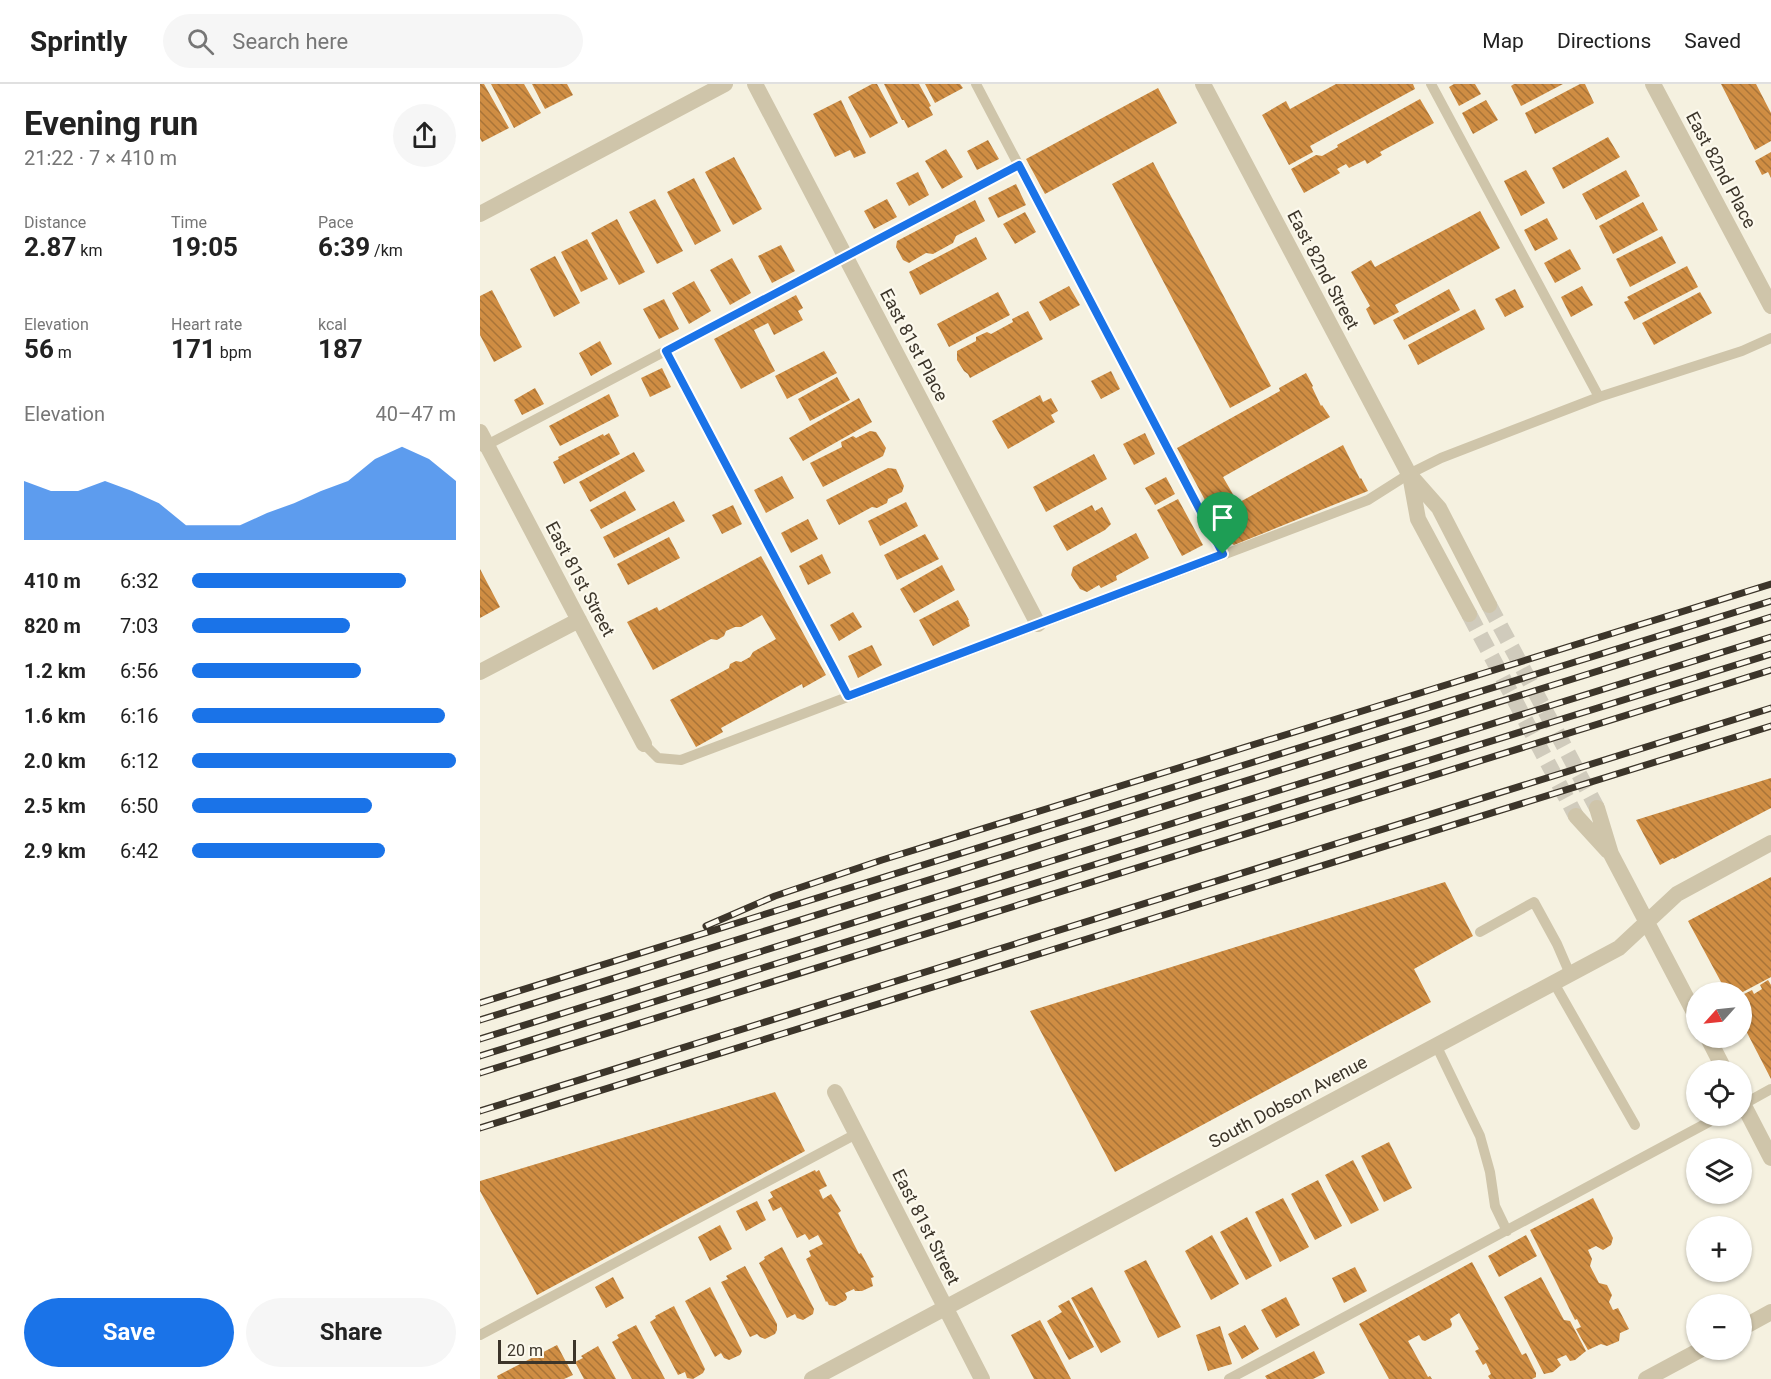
<!DOCTYPE html>
<meta charset="utf-8">
<style>
body{margin:0;font-family:Roboto,sans-serif;background:#f6f6f6;color:#222;height:100vh;display:flex;flex-direction:column;font-size:22px;white-space:nowrap}
*{box-sizing:border-box;margin:0}
p{font-size:20px;color:#767676}
.icon{flex:none;width:33px;height:33px;fill:none;stroke:currentColor;stroke-width:2;stroke-linecap:round;stroke-linejoin:round}
.map{position:relative;flex:1;overflow:hidden}
.panel{display:flex;flex-direction:column;background:#fff;width:480px}
.panel>*{flex:none}
.needle{width:39px;rotate:243deg}
.buttons{position:absolute;left:1206px;top:898px;display:grid;gap:12px}
.buttons a{display:grid;place-items:center;width:66px;height:66px;border-radius:50%;background:#fff;box-shadow:0 2px 4px #0004;font-size:30px}
.scale{position:absolute;left:18px;bottom:15px;width:78px;box-sizing:border-box;padding-left:6px;border:3px solid #3c352a;border-top:0;font-size:16px;line-height:21px;white-space:nowrap;color:#3c352a;-webkit-text-stroke:4px #fcf9ed;paint-order:stroke}
.pin{position:absolute;display:grid;place-items:center;width:51px;height:51px;color:#fff;margin:-62px -26px;border-radius:50% 50% 50% 0;rotate:-45deg;box-shadow:0 0 6px #0007}
.pin .icon{rotate:45deg}
.round{display:grid;place-items:center;flex:none;width:63px;height:63px;border-radius:32px;background:#f6f6f6}
.head{display:flex;align-items:center;justify-content:space-between;height:102px;padding:0 24px}
h1{font-size:33px;font-weight:700;line-height:45px}
.figures{display:grid;grid-template-columns:repeat(3,1fr);gap:9px;height:102px;padding:6px 24px}
.figures div{display:grid;align-content:center}
.figures b{font-size:26px;font-weight:700}
.figures small{font-size:16px;font-weight:400}
.figures p{font-size:16px}
.chart{height:168px;padding:12px 24px}
.chart p{display:flex;justify-content:space-between}
.chart svg{width:100%;height:108px;margin-top:6px;fill:#1a73e8;opacity:.7}
.cta{display:flex;gap:12px;margin-top:auto;padding:12px 24px}
.cta a{flex:1;height:69px;border-radius:36px;background:#1a73e8;color:#fff;font-size:24px;font-weight:700;line-height:69px;text-align:center}
.cta a+a{background:#f6f6f6;color:#222}
ul{padding:0 24px;list-style:none;font-size:20px}
li{display:grid;grid-template-columns:96px 72px 1fr;align-items:center;height:45px}
li i{height:15px;border-radius:8px;background:#1a73e8}
header{display:flex;align-items:center;gap:36px;box-sizing:border-box;height:84px;padding:0 30px;background:#fff;border-bottom:2px solid #e0e0e0}
header strong{font-size:28px}
nav{display:flex;gap:33px;margin-inline-start:auto;font-size:21px}
.search{width:420px;height:54px;background:#f6f6f6;display:flex;align-items:center;gap:15px;box-sizing:border-box;padding:0 21px;border-radius:33px;color:#767676;font-size:22px}
main{display:flex;flex:1;min-height:0}
.map>svg:first-child{display:block}
</style>
<header>
<strong>Sprintly</strong>
<div class="search"><svg class="icon" aria-label="search" viewBox="0 0 24 24"><circle cx="10" cy="10" r="6"/><path d="M15 15l6 6"/></svg>Search here</div>
<nav><a>Map</a><a>Directions</a><a>Saved</a></nav>
</header>
<main>
<section class="panel">
<div class="head"><div><h1>Evening run</h1><p>21:22 · 7 × 410 m</p></div><a class="round"><svg class="icon" aria-label="share" viewBox="0 0 24 24"><path d="M12 15V3M7 8l5-5 5 5M5 13v7h14v-7"/></svg></a></div>
<div class="figures">
<div><p>Distance</p><b>2.87<small> km</small></b></div>
<div><p>Time</p><b>19:05</b></div>
<div><p>Pace</p><b>6:39<small> /km</small></b></div>
</div>
<div class="figures">
<div><p>Elevation</p><b>56<small> m</small></b></div>
<div><p>Heart rate</p><b>171<small> bpm</small></b></div>
<div><p>kcal</p><b>187</b></div>
</div>
<div class="chart"><p><span>Elevation</span>40–47 m</p>
<svg viewBox="0 0 160 44" preserveAspectRatio="none"><path d="M0 44V20L10 24L20 24L30 20L40 24L50 29L60 38L70 38L80 38L90 33L100 29L110 24L120 20L130 11L140 6L150 11L160 20V44z"/></svg>
</div>
<ul>
<li><b>410 m</b>6:32<i style="width:81%"></i></li>
<li><b>820 m</b>7:03<i style="width:60%"></i></li>
<li><b>1.2 km</b>6:56<i style="width:64%"></i></li>
<li><b>1.6 km</b>6:16<i style="width:96%"></i></li>
<li><b>2.0 km</b>6:12<i style="width:100%"></i></li>
<li><b>2.5 km</b>6:50<i style="width:68%"></i></li>
<li><b>2.9 km</b>6:42<i style="width:73%"></i></li>
</ul>
<div class="cta"><a>Save</a><a>Share</a></div>
</section>
<div class="map">
<svg width="1291" height="1295" viewBox="0 0 1291 1295">
<defs>
<pattern id="building-back-hatch" width="6" height="6" patternUnits="userSpaceOnUse" patternTransform="scale(1.5)"><rect width="6" height="6" fill="#cf8d43"/><path d="M-1 5l2 2M0 0l6 6M5-1l2 2" fill="none" stroke="#a97438"/></pattern>
</defs>
<rect width="100%" height="100%" fill="#f5f1e0"/>
<path fill="url(#building-back-hatch)" d="M0,0H4L29,44L2,58L0,54Z
M11,0H44L61,29L34,44Z
M52,0H87L93,11L65,25Z
M392,0H397L418,39L390,54L368,13Z
M404,0H439L451,22L449,23L453,31L428,44L424,36H422Z
M445,0H480L483,4L455,19Z
M856,0H933L935,5L830,62L833,68L809,81L782,31L806,17L810,25Z
M974,0H995L1001,10L979,22L969,3Z
M1034,0H1083L1041,22L1031,2Z
M1100,0H1105L1114,19L1055,50L1045,29Z
M1241,0H1276L1291,29V57L1275,66Z
M678,4L697,39L565,110L546,75Z
M940,15L954,39L900,68L902,71L887,80L885,76L869,84L866,80L857,85L860,89L824,109L811,85L836,71L842,72L858,63L857,61Z
M361,16L386,69L374,74L370,66L355,73L333,30Z
M1006,16L1018,36L993,50L982,29Z
M1128,53L1140,73L1083,105L1072,84Z
M508,56L519,75L497,86L487,67Z
M466,65L483,93L462,105L445,77Z
M1291,68V94L1288,88L1282,91L1275,77Z
M254,73L282,125L253,141L225,88Z
M673,78L791,302L750,324L632,100Z
M1046,86L1065,119L1041,132L1024,97Z
M1146,86L1160,112L1116,136L1102,110Z
M438,88L449,111L429,122L416,99Z
M214,94L241,147L215,161L187,108Z
M536,100L546,121L518,134L508,114Z
M175,115L203,167L177,180L149,128Z
M407,115L417,133L394,145L384,127Z
M495,116L505,137L476,152L473,159L453,170L446,169L429,179L423,176L416,163L417,157Z
M1163,118L1178,146L1133,170L1119,142Z
M1000,127L1020,164L915,221L919,228L894,241L886,225L890,222L871,188L891,176L895,183Z
M545,128L556,148L535,160L523,140Z
M1067,134L1078,155L1055,167L1044,146Z
M137,135L165,188L139,201L111,149Z
M1182,152L1196,179L1150,203L1136,175Z
M496,153L507,175L440,211L429,188Z
M107,155L128,195L101,208L81,168Z
M301,161L315,187L292,199L278,172Z
M1090,165L1101,185L1075,199L1064,179Z
M75,172L100,219L74,233L50,185Z
M252,174L271,209L250,221L230,186Z
M1207,182L1218,203L1154,236L1144,218L1149,216L1147,213Z
M214,197L231,227L209,240L192,209Z
M589,202L600,221L570,237L559,218Z
M1102,202L1113,221L1091,233L1081,213Z
M969,205L980,226L924,256L913,236Z
M1035,205L1044,223L1025,233L1015,215Z
M12,206L42,263L14,278L0,251V212Z
M518,208L530,231L469,263L457,240Z
M1220,208L1232,229L1174,261L1162,239Z
M316,211L323,224L318,227L323,236L294,251L288,239L274,246L295,287L261,305L234,255Z
M184,215L199,245L179,255L163,225Z
M995,225L1005,245L938,281L928,261Z
M548,227L563,255L490,294L488,290L484,287L477,276V267L496,257V253L507,248L511,250L533,238L532,235Z
M120,257L132,280L111,292L99,269Z
M344,267L357,289L307,315L295,292Z
M182,284L191,303L170,313L161,294Z
M631,287L640,305L621,315L611,297Z
M826,289L833,302L832,303L841,322L842,321L850,333L743,393L758,419L863,361L880,395L881,394L888,407L754,461L747,457L697,364L800,307L799,304Z
M357,293L370,316L330,337L318,315Z
M55,304L64,320L42,331L34,316Z
M129,310L139,332L80,362L69,342Z
M560,311L563,318L571,314L578,327L571,331L575,338L528,365L512,337Z
M379,314L392,338L323,377L309,354Z
M390,347L396,348L406,364L403,372L343,403L330,379L362,363L361,358L373,352L376,354Z
M129,349L140,370L84,400L73,378L79,375L78,373L123,350L124,352Z
M665,349L675,370L654,381L643,360Z
M154,368L165,387L110,418L99,398Z
M614,370L627,395L566,428L553,403Z
M408,384L416,385L424,402L422,408L408,415L407,419L397,424L392,423L359,441L346,416Z
M302,392L314,414L286,429L274,406Z
M686,393L695,410L675,421L665,404Z
M145,407L156,426L121,445L110,426Z
M698,415L723,461L702,472L677,426Z
M194,417L205,437L134,474L123,453Z
M426,418L438,442L400,462L388,437Z
M253,421L262,440L242,450L232,431Z
M612,421L615,427L622,423L631,440L625,446L587,467L573,442Z
M328,435L338,455L311,469L301,449Z
M656,449L669,474L636,492L637,496L621,504L619,501L607,508L600,505L591,491L593,483Z
M445,450L459,475L417,496L404,471Z
M189,453L200,474L148,501L137,480Z
M342,470L351,489L328,501L319,482Z
M281,472L346,591L323,604L322,600L241,644L243,648L216,663L190,616L249,584L250,580L256,577L261,578L270,573L273,568L296,555L282,531L261,543H255L246,547L244,552L237,556L231,555L173,586L147,538L177,523L179,527Z
M462,481L475,506L434,529L420,505Z
M0,485L20,523L0,534Z
M478,516L489,536H488L490,542L453,562L439,536Z
M373,528L382,543L359,557L350,541Z
M392,561L402,581L378,594L368,572Z
M1291,694V724L1194,775L1193,774L1180,781L1156,736Z
M1291,793V893L1261,909H1247L1208,837Z
M965,798L993,852L934,885L951,918L635,1088L550,927Z
M1288,896L1291,901V995L1262,939V911L1272,906L1274,910L1282,905L1280,901Z
M295,1008L325,1067L57,1211L0,1107V1097Z
M909,1058L932,1104L904,1118L881,1072Z
M873,1076L899,1126L871,1140L845,1091Z
M335,1086L336,1088L339,1086L347,1102L339,1106L343,1115L351,1110L361,1127L358,1129L379,1170L381,1169L394,1193L391,1194L393,1202L382,1207H375L374,1205L365,1209L367,1213L366,1216L355,1222L349,1221L347,1217L346,1218L326,1175L331,1172L329,1167L343,1160L338,1151L329,1156L325,1150L317,1154L301,1123L293,1127L288,1116L293,1113L290,1108Z
M838,1096L862,1142L835,1156L811,1110Z
M803,1114L829,1163L800,1178L775,1128Z
M1113,1114L1133,1154L1131,1161L1123,1166L1116,1162L1108,1166L1112,1175L1110,1182L1119,1199L1127,1201L1132,1211L1129,1218L1133,1226L1138,1224L1149,1245L1140,1249L1139,1257L1127,1262L1121,1260L1108,1266L1096,1245L1101,1243L1097,1235L1095,1236L1050,1146Z
M277,1117L286,1136L266,1147L256,1127Z
M767,1133L792,1182L766,1196L740,1148Z
M240,1141L252,1165L230,1177L218,1153Z
M732,1151L759,1200L731,1216L705,1167Z
M1046,1151L1057,1172L1019,1193L1008,1172Z
M302,1163L334,1225L333,1230L323,1236L317,1234L315,1230L307,1234L279,1179L285,1175L284,1173Z
M666,1176L701,1243L678,1254L644,1187Z
M992,1178L1042,1271L1046,1269L1056,1289V1293L1052,1295H1010L1008,1292L1011,1290L1006,1279L1003,1281L995,1267L999,1265L979,1229L970,1235L972,1240L971,1243L945,1257L942,1256L939,1251L928,1257L948,1293L950,1292L952,1295H909L879,1240Z
M265,1182L297,1240V1246L295,1250L285,1255L280,1253L277,1250L270,1253L241,1198L248,1195L246,1192Z
M875,1183L887,1207L864,1219L852,1194Z
M133,1193L144,1214L126,1224L115,1203Z
M1061,1193L1084,1236L1090,1237L1106,1267L1095,1276L1090,1277L1086,1271L1077,1275L1081,1281L1073,1288L1064,1290L1024,1213Z
M230,1203L262,1267L260,1271L249,1276L244,1274L241,1269L235,1273L205,1217Z
M612,1203L641,1258L621,1269L591,1214Z
M806,1213L820,1241L796,1254L781,1226Z
M589,1216L614,1263L589,1276L567,1237L582,1228L578,1222Z
M194,1222L225,1285L223,1289L213,1295L207,1294L205,1288L198,1291L170,1238L176,1234L175,1232Z
M560,1236L591,1295H554L531,1251Z
M156,1241L185,1295H152L132,1258L139,1254L137,1251Z
M765,1241L779,1265L762,1275L748,1250Z
M740,1242L752,1280L728,1287L716,1251Z
M77,1261L93,1291L84,1295H18L17,1292Z
M118,1262L136,1295H104L95,1278L103,1274L101,1272Z
M834,1267L845,1289L833,1295H787L785,1292Z"/>
<g fill="none" stroke-linecap="round" stroke-linejoin="round">
<path stroke="#d0cbbc" stroke-width="16" stroke-dasharray="16 8" stroke-linecap="butt" d="M1009,521L1117,724
M989,530L1096,732"/>
<path stroke="#cfc5aa" stroke-width="10" d="M496,0L743,470
M951,0L1119,313
M186,268L368,612
M3,363L539,81
M164,660L178,674L201,676L888,416L929,390L961,374L1119,313L1262,267L1291,254
M1000,848L1054,818L1077,860L1090,890
M1074,899L1155,1041
M956,961L1000,1052L1010,1088L1015,1122L1027,1147
M1262,1021L1291,1005
M0,1251L376,1050
M749,1295L1240,1032"/>
<path stroke="#cfc5aa" stroke-width="16" d="M275,0L558,540
M723,0L929,390L959,424L1009,521
M1173,0L1291,222
M0,130L245,0
M0,348L164,660
M930,391L938,435L989,530
M0,588L99,536
M1117,724L1131,770L1216,932
M1096,732L1128,767
M1228,954L1245,987
M355,1008L502,1295
M1262,1018L1291,1074
M1262,1244L1291,1228
M332,1295L1139,864L1197,810L1291,759
M1166,1295L1220,1266"/>
<g stroke="#3c352a" stroke-width="7">
<path id="rail" d="M226,842L295,812L402,776L1291,500
M0,919L1291,517
M0,936L1291,533
M0,955L1291,553
M0,972L1291,570
M0,989L1291,586
M0,1027L1291,624
M0,1044L1291,642"/>
</g>
<use href="#rail" stroke="#fcf9ed" stroke-width="4.5" stroke-dasharray="14" stroke-linecap="butt"/>
</g>
<g fill="none" stroke-linecap="round" stroke-linejoin="round">
<g stroke="#fff" stroke-width="12">
<path id="route" d="M539,81L743,470L368,612L186,267Z"/>
</g>
<use href="#route" stroke="#1a73e8" stroke-width="8"/>
</g>
<g text-anchor="middle" stroke-width="4.5" stroke-linejoin="round" paint-order="stroke">
<g font-size="18" fill="#3c352a" stroke="#fcf9ed">
<text transform="translate(1241 86) rotate(62)" y="6">East 82nd Place</text>
<text transform="translate(843 186) rotate(62)" y="6">East 82nd Street</text>
<text transform="translate(434 261) rotate(62)" y="6">East 81st Place</text>
<text transform="translate(100 495) rotate(62)" y="6">East 81st Street</text>
<text transform="translate(808 1018) rotate(-28)" y="6">South Dobson Avenue</text>
<text transform="translate(446 1143) rotate(63)" y="6">East 81st Street</text>
</g>
</g>
</svg>
<div class="buttons">
<a><svg class="needle" viewBox="-14 -14 28 28"><path d="M0-13l5 13h-10z" fill="#e53935"/><path d="M0 13l5-13h-10z" fill="#767676"/></svg></a>
<a><svg class="icon" aria-label="locate" viewBox="0 0 24 24"><circle cx="12" cy="12" r="6"/><path d="M12 2v4M12 18v4M2 12h4M18 12h4"/></svg></a>
<a><svg class="icon" aria-label="layers" viewBox="0 0 24 24"><path d="M12 4l9 5-9 5-9-5zM3 14l9 5 9-5"/></svg></a>
<a>+</a>
<a>−</a>
</div>
<div class="scale">20 m</div>
<div class="pin" style="left:743px;top:470px;background:#1e9e55"><svg class="icon" aria-label="arrive" viewBox="0 0 24 24"><path d="M6 21V4h12l-3 4 3 4H6"/></svg></div>
</div>
</main>
